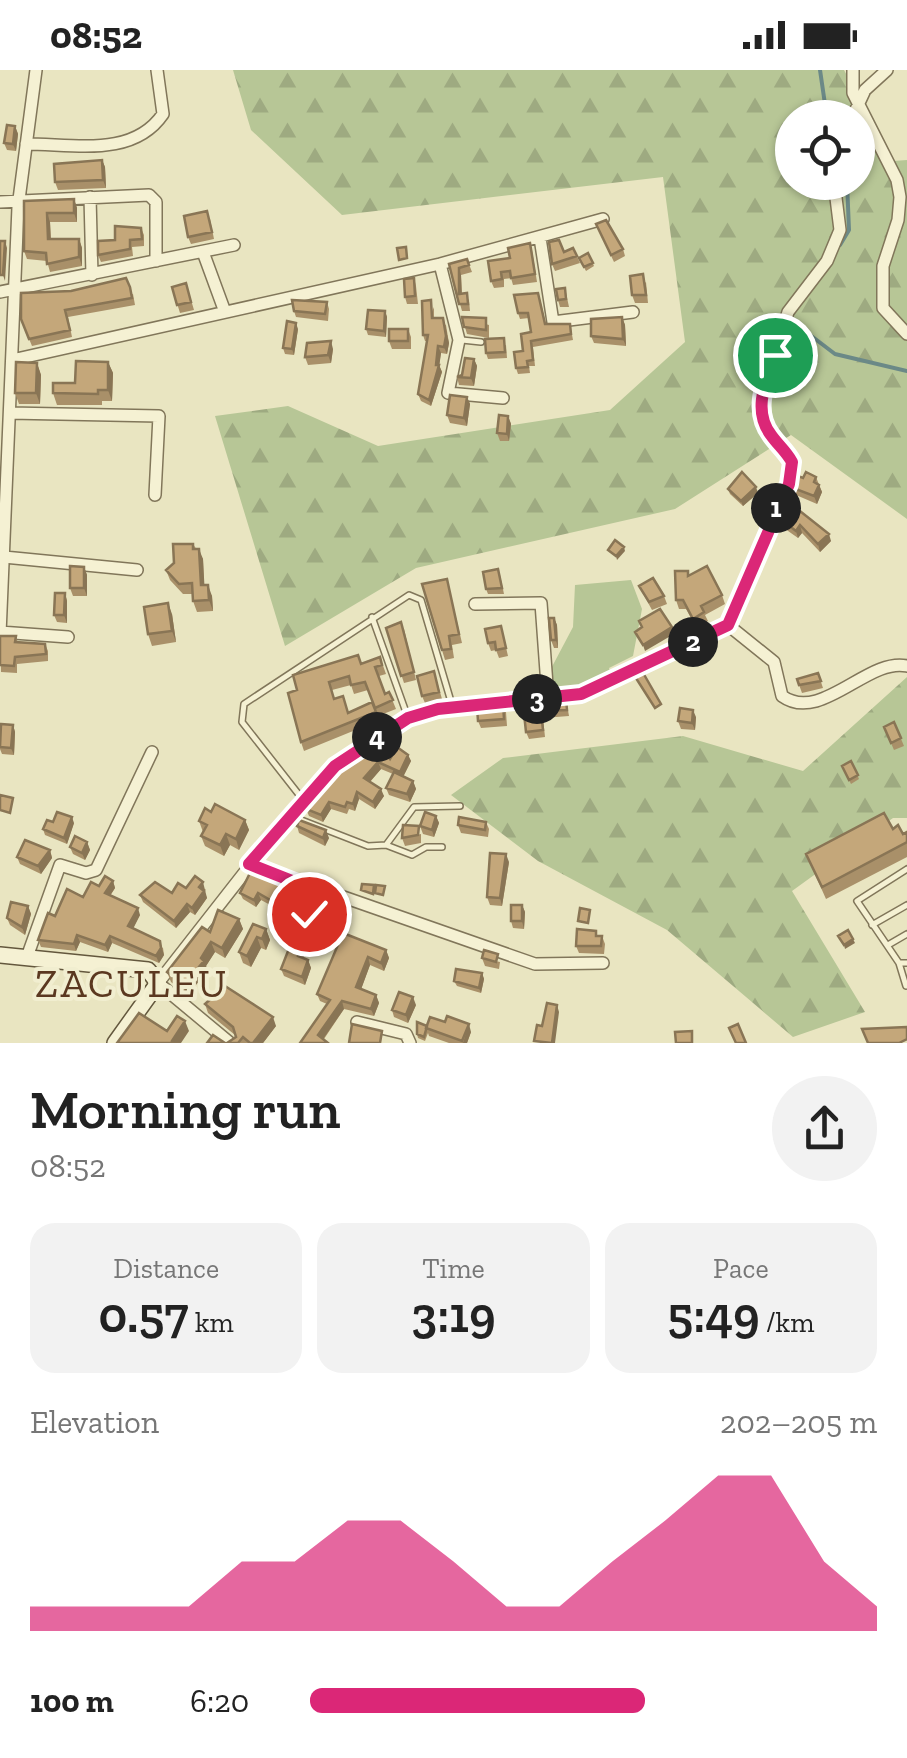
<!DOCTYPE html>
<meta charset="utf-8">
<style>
body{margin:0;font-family:"Zilla Slab",serif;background:#f2f2f2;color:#222;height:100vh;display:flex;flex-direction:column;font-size:38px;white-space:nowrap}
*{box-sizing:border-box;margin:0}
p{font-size:32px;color:#767676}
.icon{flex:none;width:55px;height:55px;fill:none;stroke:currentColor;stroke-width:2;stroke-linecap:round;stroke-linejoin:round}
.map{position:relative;height:973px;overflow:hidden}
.sheet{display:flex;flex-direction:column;background:#fff;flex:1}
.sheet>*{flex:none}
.tools{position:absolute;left:775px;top:30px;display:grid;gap:20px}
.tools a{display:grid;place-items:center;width:100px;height:100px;border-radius:50%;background:#fff;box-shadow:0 2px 8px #0004;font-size:50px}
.pin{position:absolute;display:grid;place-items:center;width:85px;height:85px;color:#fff;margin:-42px;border:5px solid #fff;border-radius:50%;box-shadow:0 2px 10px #0007}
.km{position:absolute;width:50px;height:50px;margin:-25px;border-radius:50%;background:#222;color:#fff;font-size:28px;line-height:50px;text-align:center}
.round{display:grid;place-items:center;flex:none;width:105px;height:105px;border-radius:52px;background:#f2f2f2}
.summary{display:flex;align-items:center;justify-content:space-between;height:170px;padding:0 30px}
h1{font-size:55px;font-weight:600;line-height:75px}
.metrics{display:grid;grid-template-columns:repeat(3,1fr);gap:15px;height:170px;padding:10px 30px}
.metrics div{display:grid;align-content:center;border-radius:25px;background:#f2f2f2;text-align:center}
.metrics b{font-size:50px;font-weight:600}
.metrics small{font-size:28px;font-weight:400}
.metrics p{font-size:28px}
.chart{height:280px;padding:20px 30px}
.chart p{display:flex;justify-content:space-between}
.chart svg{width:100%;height:180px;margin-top:10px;fill:#db2777;opacity:.7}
ul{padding:0 30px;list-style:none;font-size:32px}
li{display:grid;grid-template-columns:160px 120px 1fr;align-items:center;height:75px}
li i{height:25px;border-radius:12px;background:#db2777}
.status{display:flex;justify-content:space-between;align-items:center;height:70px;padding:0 50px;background:#fff;direction:ltr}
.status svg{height:28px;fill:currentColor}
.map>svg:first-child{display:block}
</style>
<div class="status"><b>08:52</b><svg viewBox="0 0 49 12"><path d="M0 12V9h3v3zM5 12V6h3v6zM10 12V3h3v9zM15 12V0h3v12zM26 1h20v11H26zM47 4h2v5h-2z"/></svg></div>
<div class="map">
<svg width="907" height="973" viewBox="0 0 907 973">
<defs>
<pattern id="forest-firs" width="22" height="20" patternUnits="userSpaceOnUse" patternTransform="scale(2.5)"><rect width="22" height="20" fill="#b7c696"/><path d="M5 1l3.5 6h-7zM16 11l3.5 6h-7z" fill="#9eaa81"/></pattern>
</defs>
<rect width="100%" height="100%" fill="#e9e5c1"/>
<path fill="url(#forest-firs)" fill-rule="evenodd" d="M233,0H844L893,91L907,90V449L791,365L675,439L416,498L285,576L215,346L288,336L378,376L610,340L685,272L663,107L342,145L251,60ZM792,48H858V112H792Z
M907,607V748H893L792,821L865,942L793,967L667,860L538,791L451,725L503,688L683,666L803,701Z"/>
<path fill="#b7c696" d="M631,510L642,539L633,586L609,598L616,618L584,631L545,638V610L573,557L575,515Z"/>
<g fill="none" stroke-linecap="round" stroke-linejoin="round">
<path stroke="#6b8987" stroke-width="4" d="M820,0L827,48
M840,175L849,160L847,112
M789,249L835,284L907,301"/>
<g stroke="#81765a" stroke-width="8">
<path id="lane" d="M462,270L481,272
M372,547L407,645
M300,726L242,652L244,634L409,525L421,530L452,635
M291,746L368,776L386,775L414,737L460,736
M386,775L412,785L426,777H442
M907,799L857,831L899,893H907
M310,818L304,842L320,840
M872,855L907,835
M888,875L907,864
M899,893L906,916"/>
</g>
<g stroke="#81765a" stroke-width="14">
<path id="street" d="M853,0V23L897,110L900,127L898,150L883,196V238L907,264
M852,48L865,20L887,0
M26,74C74,74 133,88 163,44L157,0
M90,127L92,205
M0,132L149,125L156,132V191
M540,168L553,252L633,242
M203,182L225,242
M440,194L459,270L448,323L503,328
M0,222L234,175
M12,290L440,194L603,149
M10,343L159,346L155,425
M4,487L137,500
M475,534L541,533L548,629
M728,555L774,592L782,626C821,654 868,587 907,596
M0,562L68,567
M0,564L18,137L36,0
M249,794L535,894L603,893
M27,887L60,795L86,803L96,800L152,682
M357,952L406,964L410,973
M230,973L158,913L302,729L356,679L408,648L438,639L581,624L728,555L789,414L791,392L765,355L762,325L788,242L827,191L840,160L834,112"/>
</g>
<g stroke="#63573d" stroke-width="18">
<path id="secondary" d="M0,885L148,900L158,913L115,973"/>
</g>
<use href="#lane" stroke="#f5f1d3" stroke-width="5"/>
<use href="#street" stroke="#f5f1d3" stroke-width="11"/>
<use href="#secondary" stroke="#f5f1d3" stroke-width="15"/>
</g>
<path fill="#a99069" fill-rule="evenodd" d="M15,56L18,64L16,81L7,80L4,73Z
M102,90L105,97L106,118L58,120L55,112Z
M74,129L77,138V152H50L51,169H79L82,178V196L50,202L47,191L27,189L24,181V131Z
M210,149L214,169L191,174L188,167Z
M596,154L623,179L625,186L614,192Z
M141,158L144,165V176L132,177L133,186L101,192L98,185L115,170Z
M573,178L580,193L555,201L552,194L564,182Z
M532,180L537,212L513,215L511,208L504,209V217L494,218L491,211L510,188Z
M588,183L594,196L586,201L579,188Z
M467,189L472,202L461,205L462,224L469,230L470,241H462L449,194Z
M414,208L416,216L418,234H407L405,227Z
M646,212L648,233H635L632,225Z
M186,213L194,240L180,243L172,217Z
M565,218L569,237H560L558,230Z
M133,224L135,235L68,247L72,267L32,276L21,249Z
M540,229L546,254H570L573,270L533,277L535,296H529L530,303L518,304L516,298L531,262L529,248L520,249L518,243Z
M327,232L329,239L328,251L296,247L294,241Z
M434,237V248L446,255L449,273L447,284L441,283L439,295L442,302L431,336L421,331L418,324L427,271H425L423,265Z
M385,241L387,247L386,267L368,265L366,259Z
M462,247L489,255V268L467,264Z
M622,247L625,255L626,276L594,273L591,266Z
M298,259L294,285L285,284L283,278Z
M408,259L411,267V279H392L389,271Z
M506,275L507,288L488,289L486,283Z
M333,279L331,293L308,295L305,287Z
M474,289L477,296L474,316L459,315L457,307L462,305Z
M108,292L113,303L112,331H102V335H57L53,323L75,313Z
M37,293L41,305L40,334H19L15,323Z
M467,327L470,334L467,356L450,353L447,345Z
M508,346L511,354L509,371H500L497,363Z
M816,407L822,422L817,434L796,425L793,418L803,408Z
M728,419L758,423L743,436L730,424Z
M786,430L831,471L820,482L802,463L798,468L781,456L779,448Z
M193,474L203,489L204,515L212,526L213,541L197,542L193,531L192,524H183L170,510L166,500Z
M84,497L87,505V526H73L70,518Z
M500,505L504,524H488L486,519Z
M689,505L722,525L725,534L705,545L708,551L696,557L686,539H679L676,530Z
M447,509L462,573L452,575L454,588L445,590L422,514Z
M639,516L664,526L667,534L652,540Z
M65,523L67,531V553L57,552L54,545Z
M172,544L176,572L152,576L148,564Z
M554,548L557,555L558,578H554L551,570Z
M501,556L508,586L499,588L496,580L491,581L488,573Z
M386,558L404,559L416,610L404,613Z
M0,566H16L18,573L45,574L48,581V591L17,594V603L1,602Z
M380,587L386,604L379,606L385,624L389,622L396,639L378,646L380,650L304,681L301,672L297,620ZM351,615L354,624L368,620L376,640L348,643L334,629L332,620Z
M434,601L442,629L425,633L422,626Z
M818,603L823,618L802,623L797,609Z
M566,629L569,646L543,648L545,667L529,669L526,662L523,634Z
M503,634L506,642L507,656L481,658L478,651Z
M696,647L695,660L681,659L678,651Z
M894,652L904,676L894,680L884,657Z
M1,654L13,655L15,662L14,685L2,684L0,679Z
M376,671L390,689L408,685L411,691L403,707L413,711L416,719L410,732L389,725L386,718L393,704L381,699L370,712L384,726L375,739L359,729L355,741L349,739L347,744L331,739L323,752L309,746L306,739L312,731L310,726Z
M851,691L859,709L851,714L842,696Z
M211,742L245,750L249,760L239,780L230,775L224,786L205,776L201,766L203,762L199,751Z
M436,746L439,753L434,767L423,764L420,756Z
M53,752L74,753L67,774L45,765L43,759Z
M486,752L489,759L488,767L461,763L458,755Z
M297,756L329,768L325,776L299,763Z
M893,759L903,764L907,762V787L826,829L806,784Z
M421,764V773L405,776L402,768Z
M87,772L90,780L85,790L73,784L70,777Z
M50,780L52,788L41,804L20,794L17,787Z
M509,792L502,836L490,835L487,827Z
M113,811L115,818L110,826L140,845L133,858L163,878L164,885L159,893L112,873L108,882L80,872L76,881L41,877L38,870L55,846L99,816Z
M287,811L290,818L284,831L280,829L274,837L261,830L256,837L243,829L240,823Z
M186,818L206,819L204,821L207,828L195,845L190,842L176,858L143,832L140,825L172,823Z
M522,835L525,842L524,859L513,858L511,851Z
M28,836L31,844L25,865L10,855L7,848Z
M239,849L243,859L225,888L215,882L206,896L208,901L187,925L171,912L167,902L210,862Z
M266,859L270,870L266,880L261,878L251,897L243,893L239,882Z
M343,863L386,880L389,888L384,901L370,895L361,919L376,925L379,933L374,946L344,939L324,969L300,973L327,934L320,931L317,924Z
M598,866H602L605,874L604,884L579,883L576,876Z
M285,874L307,877L303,888L308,890L311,898L305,915L284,906L281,899L288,881Z
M482,888L500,892L499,899L485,896Z
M482,903L484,909L481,923L457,916L454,911Z
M205,934L276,956L263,973H227L236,967L235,965L208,943Z
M416,935L408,953L394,947L392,940Z
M427,956L471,962L467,973H449L429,966L428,963L425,971L418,968L417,964Z"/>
<path fill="#897555" d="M15,56L18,64L16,81L13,74Z
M102,90L105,97L106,118L103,110Z
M74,129L77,138V152L74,143Z
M47,143L50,152L51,178L48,169Z
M79,169L82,178V196L79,187Z
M5,171L7,178L5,211L3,205Z
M459,198L461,205L462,231L459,224Z
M385,241L387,247L386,267L384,261Z
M622,247L625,255L626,276L623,269Z
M443,248L449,273L447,284L444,277Z
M296,253L298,259L294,285L292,279Z
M331,271L333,279L331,293L328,285Z
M438,276L441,283L439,298V295L442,302L431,336L429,330Z
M474,289L477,296L474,316L471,308Z
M108,292L113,303L112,331L108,320Z
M37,293L41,305L40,334L36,323Z
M467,327L470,334L467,356L464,348Z
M508,346L511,354L509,371L507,364Z
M819,415L822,422L817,434L814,426Z
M756,417L758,423L743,436L741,431Z
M800,455L802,463L798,468L796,461Z
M829,464L831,471L820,482L818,474Z
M624,477L625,481L617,490L616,486Z
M199,479L203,489L205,526L201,515Z
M84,497L87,505V526L84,518Z
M208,515L212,526L213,541L209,530Z
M65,523L67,531V553L64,545Z
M168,533L172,544L176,572L172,561Z
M554,548L557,555L558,578L556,570Z
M672,557L674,564L645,581L643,575Z
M693,640L696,647L695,660L692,653Z
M13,655L15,662L14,685L11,678Z
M408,685L411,691L402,709L400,702Z
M378,692L381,699L367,715L364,708Z
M413,711L416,719L410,732L407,724Z
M381,719L384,726L375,739L373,732Z
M357,722L359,729L355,741L353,734Z
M329,732L331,739L323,752L321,745Z
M436,746L439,753L434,767L432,760Z
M72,747L74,753L67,774L64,768Z
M245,750L249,760L239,780L236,769Z
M326,760L329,768L325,776L323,768Z
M226,764L230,775L224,786L220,775Z
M87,772L90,780L85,790L82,783Z
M50,780L52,788L41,804L38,796Z
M506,784L509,792L502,836L500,828Z
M113,811L115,818L107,830L105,823Z
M287,811L290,818L284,831L282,824Z
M203,812L207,828L195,845L192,838L199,817Z
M277,822L280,829L274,837L272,831Z
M258,823L261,830L256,837L254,830Z
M187,834L190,842L176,858L174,851Z
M522,835L525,842L524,859L522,851Z
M28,836L31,844L25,865L22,857Z
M138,838L140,845L131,863L128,856Z
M239,849L243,859L225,888L222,878Z
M266,859L270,870L266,880L262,869Z
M77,865L80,872L76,881L74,874Z
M110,866L112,873L108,882L105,875Z
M257,867L261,878L251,897L247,886Z
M853,869L855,873L845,879L844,875Z
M304,870L307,877L301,894L298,886Z
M160,871L164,885L159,893L156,886Z
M211,872L215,882L206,896L208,901L187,925L183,915Z
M386,880L389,888L384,901L381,893Z
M368,887L370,895L359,925L356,917Z
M308,890L311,898L305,915L302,907Z
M482,903L484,909L481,923L479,918Z
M376,925L379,933L374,946L371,939Z
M413,927L416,935L408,953L406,945Z
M342,931L344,939L321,972L318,965Z
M557,935L559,942L555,973H552Z
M273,947L276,956L263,973H253Z
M185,951L189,961L181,973H173L172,971Z
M469,954L471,962L467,973H463Z"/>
<path fill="#c4a77a" stroke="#897555" stroke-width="2.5" d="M7,55L15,56L13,74L4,73Z
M102,90L103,110L55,112L54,94Z
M74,129V143H47L48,169H79V187L47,194L46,183L24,181V131Z
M207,141L212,162L188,167L184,146Z
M606,150L623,179L611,185L596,154Z
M115,156L141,158L142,169L130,170V179L98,185V171L115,170Z
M559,170L564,182L573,178L577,186L552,194L549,172Z
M0,171H5L3,205H0Z
M530,173L535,204L511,208L510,201L501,202L502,209L491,211L488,191L510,188L508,178Z
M406,177L407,188L399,190L397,178Z
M588,183L593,193L584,197L579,188Z
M467,189L469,195L459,198V224L467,223L468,234H459L449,194Z
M643,204L646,225H632L630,206Z
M126,208L130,217L132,228L65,240L70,260L29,269L21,249V223L71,221Z
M414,208L415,226L405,227L404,209Z
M186,213L191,232L177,235L172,217Z
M565,218L566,229L558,230L556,219Z
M538,223L545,254H570L571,264L531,271L533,290L527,291L528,297L516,298L514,282L523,281L521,264L531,262L528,243H518L514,225Z
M292,230L327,232L325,244L294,241Z
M431,230L432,248H443L446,266L444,277L438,276L436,295H439L429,330L418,324L428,265H423L422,231Z
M368,240L385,241L384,261L366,259Z
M462,247L486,248V260L464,257Z
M622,247L623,269L591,266V249Z
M287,251L296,253L292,279L283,278Z
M389,259H408V271H389Z
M504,268L505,282L486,283L485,269Z
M331,271L328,285L305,287L307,273Z
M465,288L474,289L471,308L457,307L462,305Z
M76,291L108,292V320H98V324L53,323V313H75Z
M16,292L37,293L36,323H15Z
M450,325L467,327L464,348L447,345Z
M499,345L508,346L507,364L497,363Z
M742,402L756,417L741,431L728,419Z
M806,402L816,407L814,412L819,415L814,426L793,418L798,406L803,408Z
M786,430L829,464L818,474L800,455L796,461L779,448Z
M615,470L624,477L616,486L608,480Z
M173,474H193V479H199L201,515H208L209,530L193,531L192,513L179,514L166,500L174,493Z
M70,496L84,497V518H70Z
M707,496L722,525L701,536L704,542L693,549L683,530H676L675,501H688V506Z
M498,499L502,518L486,519L483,502Z
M653,508L664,526L649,532L639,516Z
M447,509L459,564L449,566L451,579L442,580L422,514Z
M55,523H65L64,545H54Z
M168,533L172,561L148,564L144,537Z
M660,539L672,557L643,575L635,562L642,557L639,551Z
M549,548H554L556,570H551Z
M401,552L414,602L401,606L386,558Z
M501,556L506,578L496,580L495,572L488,573L485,559Z
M0,566H16L15,572L45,574L46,584L15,587L14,596L0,595Z
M358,585L361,594L380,587L382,595L375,597L385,624L389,622L393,630L375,638L365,612L351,615L349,606L329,612L334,629L343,626L348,643L372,632L376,642L301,672L288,623L297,620L293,605Z
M434,601L439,622L422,626L417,606Z
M642,601L661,634L655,638L634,605Z
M818,603L821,611L799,615L797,609Z
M566,629L567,640L541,641L543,660L526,662L523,634Z
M503,634L504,649L478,651L477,637Z
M680,638L693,640L692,653L678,651Z
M894,652L901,668L891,673L884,657Z
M1,654L13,655L11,678L0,677Z
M376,671L390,689L397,677L408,685L400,702L378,692L364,708L381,719L373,732L357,722L353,734L347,732L345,737L329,732L321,745L306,739L313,728L310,726Z
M851,691L858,705L849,710L842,696Z
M394,702L413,711L407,724L386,718Z
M0,725L13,728L10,743L0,740Z
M215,734L245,750L236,769L226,764L220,775L201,766L207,755L199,751L205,738L211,742Z
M57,742L72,747L64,768L43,759L47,750L53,752Z
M425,742L436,746L432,760L420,756Z
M884,743L893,759L898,755L903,764L907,762V772L822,817L806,784Z
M459,747L486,752L485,760L458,755Z
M299,750L326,760L323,768L297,756Z
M403,755L419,756L418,765L402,768Z
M75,766L87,772L82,783L70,777Z
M25,770L50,780L38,796L17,787Z
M490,783L506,784L500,828L487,827Z
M252,799L287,811L282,824L277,822L272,831L258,823L254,830L240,823Z
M105,806L113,811L105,823L138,838L128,856L160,871L161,878L156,886L110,866L105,875L77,865L74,874L38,870L48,843L55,846L67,819L83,827L91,812L99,816Z
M195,806L203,812L199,817L204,821L192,838L187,834L174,851L140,825L155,812L172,823L178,813L186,818Z
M362,814L374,815L373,824L361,820Z
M376,815L385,816L383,825L375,823Z
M11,832L28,836L22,857L7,848Z
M511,835H522V851H511Z
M580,838L590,840L588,853L578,851Z
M218,840L239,849L222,878L211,872L201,888L204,891L183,915L167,902L202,857L210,862Z
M253,854L266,859L262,869L257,867L247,886L239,882Z
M577,859L596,861V866H602L601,876H576Z
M848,860L853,869L844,875L838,866Z
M343,863L386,880L381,893L368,887L356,917L376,925L371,939L342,931L318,965L328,973H300L330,930L317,924Z
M289,864L304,870L298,886L308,890L302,907L281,899L290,876L285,874Z
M484,880L498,884L496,892L482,888Z
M456,899L482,903L479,918L454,911Z
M225,916L273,947L253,973H250L243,967L238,973H227L236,967L233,957L205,934Z
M399,922L413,927L406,945L392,940Z
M547,933L557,935L552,973L534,971L537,955L542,956Z
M139,943L167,961L177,946L185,951L172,971L175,973H117Z
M447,946L469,954L462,971L426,958L430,947L445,952Z
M417,952L427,956L424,967L417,964Z
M352,954L382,961L380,973H349Z
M738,954L746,973H736L729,958Z
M907,957V969L899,973H868L862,959Z
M692,961V973H676L675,962Z
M213,965L225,973H207Z"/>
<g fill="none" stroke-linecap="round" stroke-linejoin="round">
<g stroke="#fff" stroke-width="20">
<path id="route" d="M309,844L302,837L310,818L249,794L335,696L408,648L438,639L581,624L728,555L789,414L792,392C786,381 778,375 771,365C752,340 766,311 775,285"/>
</g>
<use href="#route" stroke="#db2777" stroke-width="12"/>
</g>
<g text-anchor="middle" stroke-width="8" stroke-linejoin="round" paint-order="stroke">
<g font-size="40" letter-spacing="2.5" fill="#5b3820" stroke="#f1eed0">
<text x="132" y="927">ZACULEU</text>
</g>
</g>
</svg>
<div class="tools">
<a><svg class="icon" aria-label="locate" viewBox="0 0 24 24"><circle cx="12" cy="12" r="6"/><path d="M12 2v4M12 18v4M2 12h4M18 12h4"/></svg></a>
</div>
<div class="pin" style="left:775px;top:285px;background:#1e9e55"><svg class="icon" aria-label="arrive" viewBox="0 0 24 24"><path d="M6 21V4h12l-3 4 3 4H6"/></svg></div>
<div class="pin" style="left:309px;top:844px;background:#d93025"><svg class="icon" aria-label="check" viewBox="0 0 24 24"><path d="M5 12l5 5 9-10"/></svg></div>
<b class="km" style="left:776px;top:438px">1</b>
<b class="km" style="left:693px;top:572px">2</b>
<b class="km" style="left:537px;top:629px">3</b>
<b class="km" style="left:377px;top:667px">4</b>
</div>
<section class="sheet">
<div class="summary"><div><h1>Morning run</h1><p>08:52</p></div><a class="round"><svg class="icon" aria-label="share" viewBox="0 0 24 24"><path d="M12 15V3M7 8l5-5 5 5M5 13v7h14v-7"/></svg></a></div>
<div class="metrics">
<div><p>Distance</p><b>0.57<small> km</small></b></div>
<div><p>Time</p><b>3:19</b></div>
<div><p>Pace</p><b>5:49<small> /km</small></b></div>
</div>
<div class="chart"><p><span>Elevation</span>202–205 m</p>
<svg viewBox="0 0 160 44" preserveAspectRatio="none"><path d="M0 44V38L10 38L20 38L30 38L40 27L50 27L60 17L70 17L80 27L90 38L100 38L110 27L120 17L130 6L140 6L150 27L160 38V44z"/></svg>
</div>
<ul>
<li><b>100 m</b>6:20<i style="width:59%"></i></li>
</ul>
</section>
